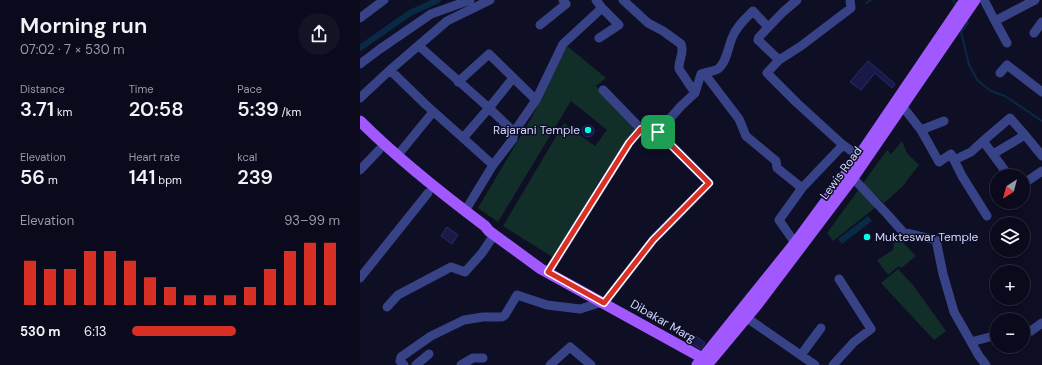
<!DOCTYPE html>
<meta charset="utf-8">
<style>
body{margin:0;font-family:"DM Sans",sans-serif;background:#131325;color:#f1f3f6;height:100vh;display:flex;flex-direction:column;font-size:15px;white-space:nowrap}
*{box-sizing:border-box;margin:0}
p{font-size:13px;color:#999aa3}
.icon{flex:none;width:22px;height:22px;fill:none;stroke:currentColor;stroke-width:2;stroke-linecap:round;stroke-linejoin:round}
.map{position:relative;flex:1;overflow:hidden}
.side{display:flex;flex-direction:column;background:#0a0a1c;width:360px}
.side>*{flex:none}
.needle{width:26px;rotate:216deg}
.controls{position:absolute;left:630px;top:169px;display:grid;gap:8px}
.controls a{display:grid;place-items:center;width:40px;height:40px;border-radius:50%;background:#0a0a1c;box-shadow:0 2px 10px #0003,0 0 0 1px #2a2b3b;font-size:20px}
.pin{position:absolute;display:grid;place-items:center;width:34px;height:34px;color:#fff;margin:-17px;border-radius:8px;box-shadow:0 2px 6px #0006}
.round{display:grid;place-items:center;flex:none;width:42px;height:42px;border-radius:21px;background:#131325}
.headline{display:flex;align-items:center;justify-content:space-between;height:68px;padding:0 20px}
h1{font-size:22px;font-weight:600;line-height:30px}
.metrics{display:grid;grid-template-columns:repeat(3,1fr);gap:6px;height:68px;padding:4px 20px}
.metrics div{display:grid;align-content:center}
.metrics b{font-size:20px;font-weight:600}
.metrics small{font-size:11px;font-weight:400}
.metrics p{font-size:11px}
.chart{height:112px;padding:8px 20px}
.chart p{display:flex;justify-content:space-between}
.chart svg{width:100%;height:72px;margin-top:4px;stroke:#d93025;stroke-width:6}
ul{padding:0 20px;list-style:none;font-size:13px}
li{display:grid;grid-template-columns:64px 48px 1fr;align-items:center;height:30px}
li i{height:10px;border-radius:5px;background:#d93025}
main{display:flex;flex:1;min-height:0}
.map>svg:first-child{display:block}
</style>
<main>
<section class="side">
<div class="headline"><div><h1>Morning run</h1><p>07:02 · 7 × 530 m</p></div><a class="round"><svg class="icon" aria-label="share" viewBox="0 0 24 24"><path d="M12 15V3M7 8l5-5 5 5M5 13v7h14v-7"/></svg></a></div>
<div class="metrics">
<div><p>Distance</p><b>3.71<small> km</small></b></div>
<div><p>Time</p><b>20:58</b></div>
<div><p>Pace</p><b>5:39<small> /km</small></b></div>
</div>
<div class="metrics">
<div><p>Elevation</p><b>56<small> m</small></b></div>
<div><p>Heart rate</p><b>141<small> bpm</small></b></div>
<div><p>kcal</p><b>239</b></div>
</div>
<div class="chart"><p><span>Elevation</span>93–99 m</p>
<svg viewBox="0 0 160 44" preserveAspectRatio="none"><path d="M5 44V17M15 44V22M25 44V22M35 44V11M45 44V11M55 44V17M65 44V27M75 44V33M85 44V38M95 44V38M105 44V38M115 44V33M125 44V22M135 44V11M145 44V6M155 44V6"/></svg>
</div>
<ul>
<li><b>530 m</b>6:13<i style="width:50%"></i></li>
</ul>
</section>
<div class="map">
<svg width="682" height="365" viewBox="0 0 682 365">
<rect width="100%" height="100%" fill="#0e0e25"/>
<path fill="#112f28" d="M207,46L246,78L236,86L277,129L238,183L194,258L143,226L204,123L235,146L247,130L211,101L138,222L118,208L172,117Z
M542,141L547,153L559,165L542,187L524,203L503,183L527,150L531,154Z
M499,189L516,207L473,241L467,233Z
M540,239L556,256L541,268L539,266L528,275L517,260L533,250L534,243Z
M538,269L553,285L586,331L574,340L521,283Z"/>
<path fill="#082a44" d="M508,216L512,221L482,244L478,239Z"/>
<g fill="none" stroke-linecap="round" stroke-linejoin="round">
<path stroke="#082a44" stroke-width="2" d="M593,0L596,5
M506,3L511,0
M606,21L608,23L601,32L609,65L618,81L631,91L645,96L682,121"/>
<path stroke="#082a44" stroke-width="6" d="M0,48L50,13L78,0"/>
</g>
<path fill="#191947" stroke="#2a2a74" d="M508,61L535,84L532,88L515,73L501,90L490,82Z
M222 131a6 6 0 1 1 12 0a6 6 0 1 1-12 0Z
M87,227L98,235L92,244L81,236Z
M336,336L345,343L341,349L330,343Z"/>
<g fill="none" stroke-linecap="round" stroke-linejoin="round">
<path stroke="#374386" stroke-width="9" d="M263,0L288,23L303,31L321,44C325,53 318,60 319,69L335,93
M437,0L423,12L399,37L398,40L419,60L441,46L491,8L490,0
M624,0L635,21L675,0
M0,18L24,0
M635,21L647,43
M180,25L206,4L203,0
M674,33L682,22
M239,38L259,25L242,8
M419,60L407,73L437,103L483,145L442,188L419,220L435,243
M0,64L20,49L71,14L110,0
M30,70L65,104L103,138L129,108L59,46
M344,73L379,119L386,136L416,161L417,168L442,188
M640,73L647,65L682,92
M153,78L129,108L154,132
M98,82L129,54L176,100
M243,90L281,129L286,128L295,132H298L349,183L293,240L244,303
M0,98L30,70L87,21L130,0
M535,106L543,107L561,130L579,162L591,154L602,176L627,216
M561,130L584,121
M298,132L321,106L335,93L341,74C344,73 357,70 358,69C367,62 368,47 372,38C376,27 385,19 393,11L408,27
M665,135L682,156
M103,138L133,165
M623,141L650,118L665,135L633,154
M483,145L499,156
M37,156L73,112
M594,160L611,152L623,141L649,176
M0,170L19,150
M493,178L527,214L543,232L576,240L583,274L594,312L619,356L626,365
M663,183L666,182L682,171
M105,211L133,165L153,139L154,132L176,100L203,44L242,8L236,0
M188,272L269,143L281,129
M0,278L68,193
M27,307L38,295L91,267L105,272L122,253L134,235
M387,318L455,365
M663,328L671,331L682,323
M611,342L637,335
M441,355L461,328
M44,365L40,361L41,357L71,336L104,320L123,317H142L145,315L157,295L187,305L220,309L242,302
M56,365L69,354
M101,365L113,358H123
M190,365L210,347L231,365
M473,365L494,342L511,329L479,279"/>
<path stroke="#a159ff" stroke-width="11" d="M0,121C39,160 81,193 125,226L129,231L181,269L348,361
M337,365L435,243L499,156L605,0
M347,365L397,305L493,178L615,0"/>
</g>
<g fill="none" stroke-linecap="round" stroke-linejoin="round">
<g stroke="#fff" stroke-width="8">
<path id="route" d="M286,128L295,132H298L349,183L293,240L244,303L188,272L269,143L281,129Z"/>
</g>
<use href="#route" stroke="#d93025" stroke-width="5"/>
</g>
<g fill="#00fde5" stroke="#0e0e25" stroke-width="1.5">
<circle cx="228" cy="130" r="4"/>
<circle cx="507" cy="237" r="4"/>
</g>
<g text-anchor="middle" stroke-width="3" stroke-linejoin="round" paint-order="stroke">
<g font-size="12" fill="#d2d6ff" stroke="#0e0e25" text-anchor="end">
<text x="220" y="134">Rajarani Temple</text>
<text x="515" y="241" text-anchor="start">Mukteswar Temple</text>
</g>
<g font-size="12" fill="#d2d6ff" stroke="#0e0e25">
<text transform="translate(481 173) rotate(-54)" y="4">Lewis Road</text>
<text transform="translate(303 321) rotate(30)" y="4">Dibakar Marg</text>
</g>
</g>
</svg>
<div class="controls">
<a><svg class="needle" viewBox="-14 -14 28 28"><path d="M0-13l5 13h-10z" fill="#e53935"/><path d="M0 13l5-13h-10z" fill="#999aa3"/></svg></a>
<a><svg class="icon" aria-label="layers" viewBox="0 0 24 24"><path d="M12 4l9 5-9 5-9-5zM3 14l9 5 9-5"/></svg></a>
<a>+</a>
<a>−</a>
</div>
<div class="pin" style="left:298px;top:132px;background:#1e9e55"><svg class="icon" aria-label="arrive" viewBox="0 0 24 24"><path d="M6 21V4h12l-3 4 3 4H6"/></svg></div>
</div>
</main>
